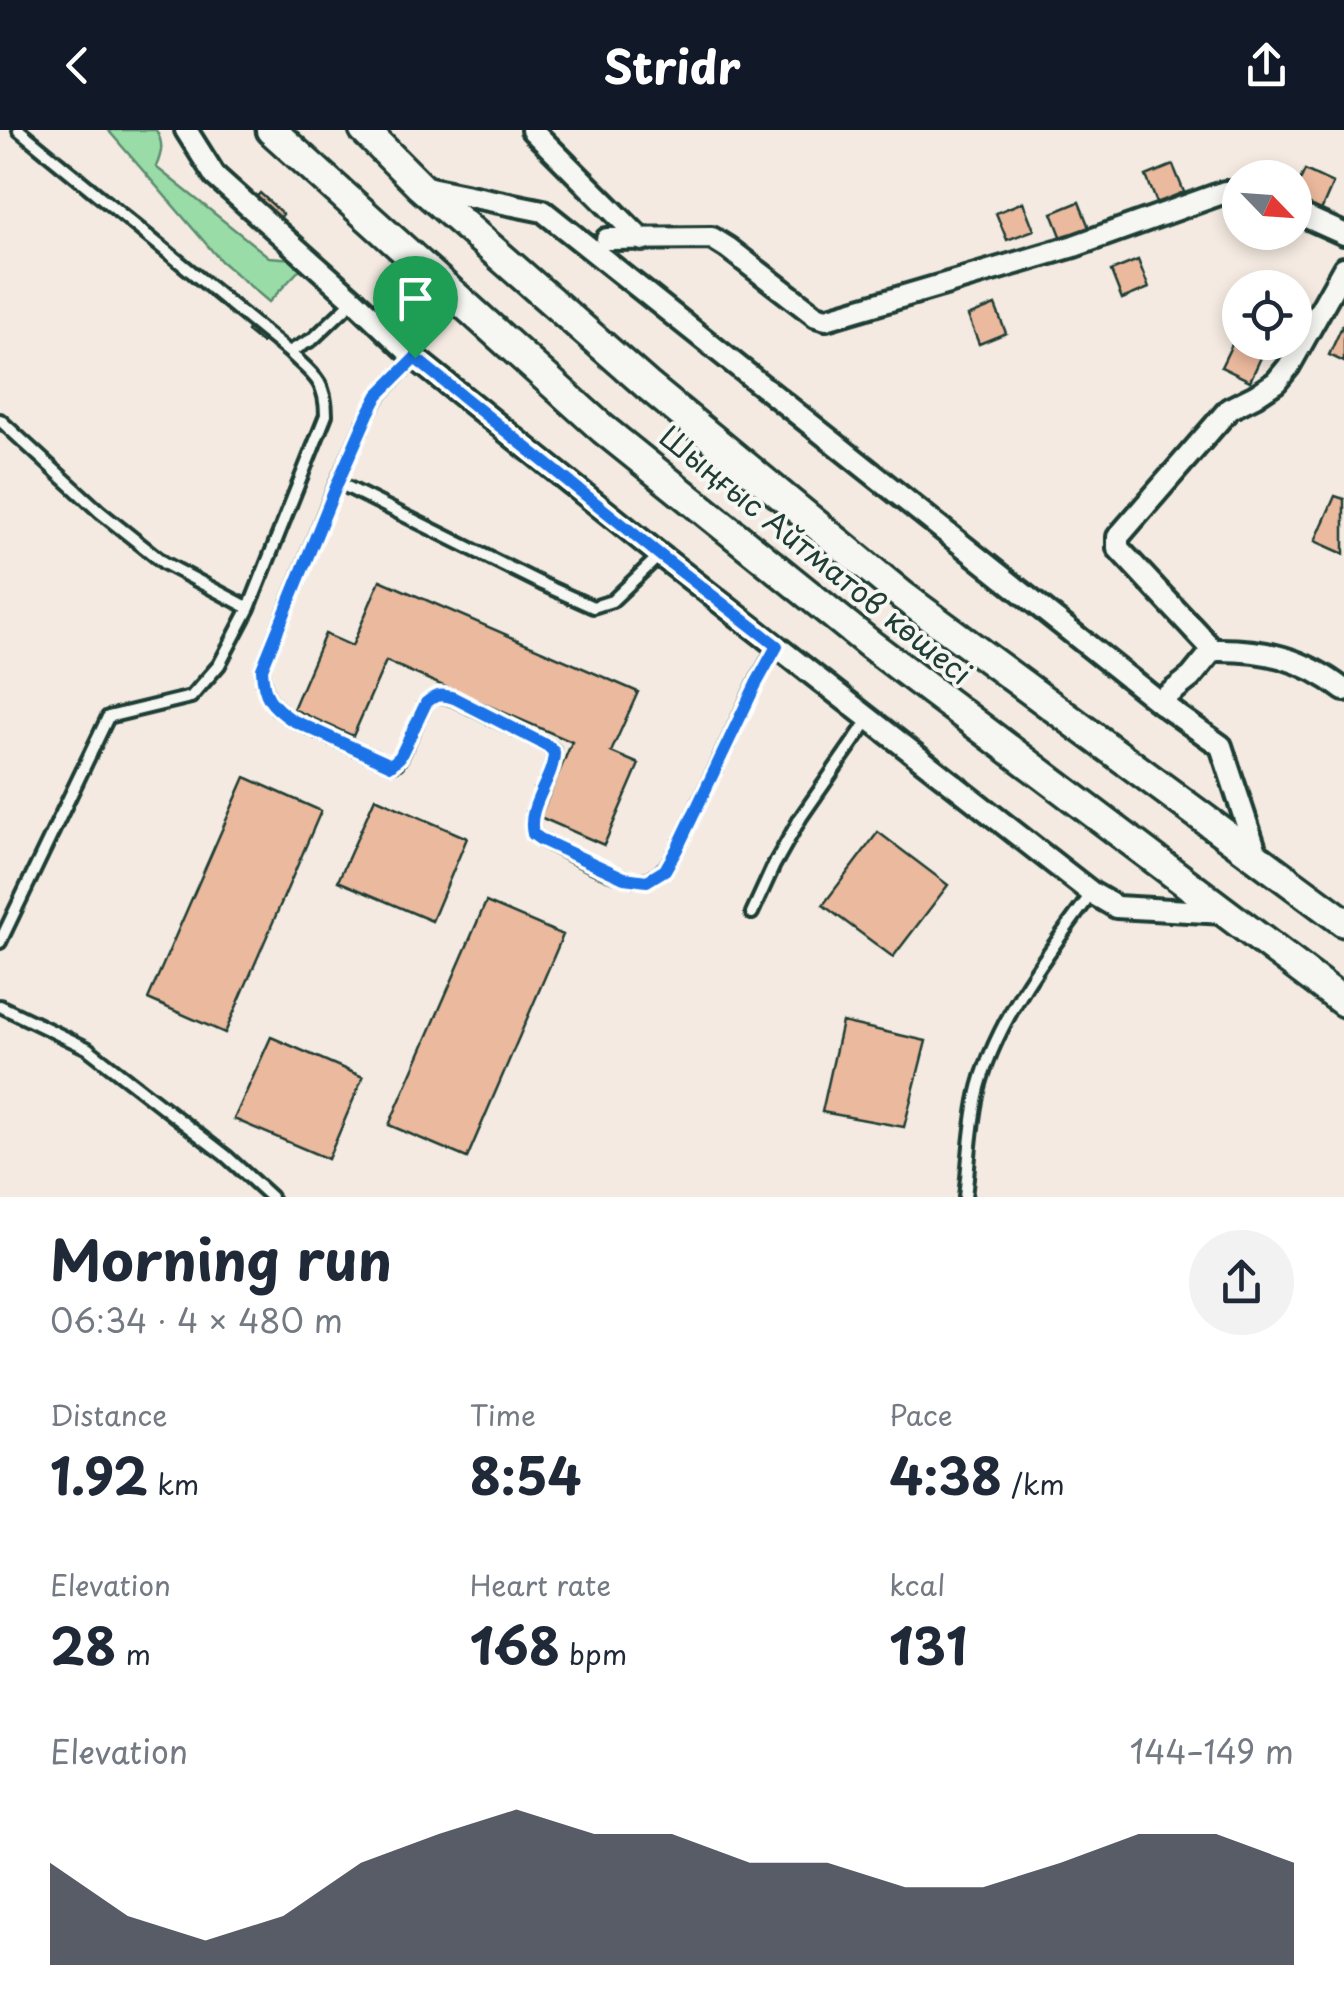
<!DOCTYPE html>
<meta charset="utf-8">
<style>
body{margin:0;font-family:"Playpen Sans",sans-serif;background:#f2f2f3;color:#1f2937;height:100vh;display:flex;flex-direction:column;font-size:38px;white-space:nowrap}
*{box-sizing:border-box;margin:0}
p{font-size:32px;color:#747a83}
.icon{flex:none;width:55px;height:55px;fill:none;stroke:currentColor;stroke-width:2;stroke-linecap:round;stroke-linejoin:round}
.map{position:relative;height:1067px;overflow:hidden}
.panel{display:flex;flex-direction:column;background:#fff;flex:1}
.panel>*{flex:none}
.needle{width:65px;rotate:115deg}
.buttons{position:absolute;left:1222px;top:30px;display:grid;gap:20px}
.buttons a{display:grid;place-items:center;width:90px;height:90px;border-radius:50%;background:#fff;box-shadow:0 5px 15px #0003;font-size:50px}
.pin{position:absolute;display:grid;place-items:center;width:85px;height:85px;color:#fff;margin:-102px -42px;border-radius:50% 50% 50% 0;rotate:-45deg;box-shadow:0 0 10px #0007}
.pin .icon{rotate:45deg}
.round{display:grid;place-items:center;flex:none;width:105px;height:105px;border-radius:52px;background:#f2f2f3}
.summary{display:flex;align-items:center;justify-content:space-between;height:170px;padding:0 50px}
h1{font-size:55px;font-weight:700;line-height:75px}
.stats{display:grid;grid-template-columns:repeat(3,1fr);gap:15px;height:170px;padding:10px 50px}
.stats div{display:grid;align-content:center}
.stats b{font-size:50px;font-weight:700}
.stats small{font-size:28px;font-weight:400}
.stats p{font-size:28px}
.chart{height:280px;padding:20px 50px}
.chart p{display:flex;justify-content:space-between}
.chart svg{width:100%;height:180px;margin-top:10px;fill:#111827;opacity:.7}
header{display:flex;justify-content:space-between;align-items:center;height:130px;padding:0 50px;background:#111827;color:#fff;font-size:45px;font-weight:700}
.map>svg:first-child{display:block}
</style>
<header><svg class="icon" aria-label="back" viewBox="0 0 24 24"><path d="M15 5l-7 7 7 7"/></svg>Stridr<svg class="icon" aria-label="share" viewBox="0 0 24 24"><path d="M12 15V3M7 8l5-5 5 5M5 13v7h14v-7"/></svg></header>
<div class="map">
<svg width="1344" height="1067" viewBox="0 0 1344 1067">
<rect width="100%" height="100%" fill="#f4eae1"/>
<filter id="ink" filterUnits="userSpaceOnUse"><feTurbulence type="fractalNoise" baseFrequency=".01" numOctaves="2"/><feDisplacementMap in="SourceGraphic" scale="20" xChannelSelector="R" yChannelSelector="G"/><feConvolveMatrix kernelMatrix="1 2 1 2 8 2 1 2 1" color-interpolation-filters="sRGB"/></filter>
<g filter="url(#ink)">
<path fill="#99dca7" stroke="#5c8c6e" stroke-width="2.5" d="M108,0H156C164,14 162,22 156,37L269,127L295,129L304,135L269,172L221,131Z"/>
<path fill="#ebb99d" stroke="#1f3d34" stroke-width="2.5" d="M1173,35L1184,62L1157,73L1146,46Z
M1305,40L1333,53L1320,83L1295,72V61Z
M260,63L283,84L273,96L249,76Z
M1023,72L1034,100L1007,110L996,83Z
M1079,72L1090,100L1063,111L1052,83Z
M1138,130L1149,158L1122,169L1111,141Z
M995,175L1006,203L979,214L968,186Z
M1344,192V232L1329,225Z
M252,193L269,206L262,213L247,201Z
M1235,208L1240,210V212H1246L1264,221L1250,251L1221,237Z
M1335,366L1344,369V424L1315,411Z
M380,450L638,562L611,622L639,634L604,715L540,687L572,612L386,531L353,606L293,579L325,504L352,516Z
M245,647L321,681L225,903L148,869Z
M375,668L467,708L432,791L338,751Z
M878,702L948,755L893,827L823,775Z
M486,772L563,805L467,1028L389,995Z
M842,892L926,911L904,997L822,982Z
M271,907L363,947L328,1029L234,989Z"/>
<g fill="none" stroke-linecap="round" stroke-linejoin="round">
<g stroke="#1f3d34" stroke-width="18">
<path id="lane" d="M19,0L289,222L313,209L354,170
M415,228L379,265L368,284L337,352L262,539C264,566 270,575 292,590L391,635L397,633L401,627L426,573C436,564 442,565 454,569L548,616L554,621C554,650 527,674 533,703L540,709C564,720 627,759 651,748C665,742 670,731 677,719L755,554L776,516
M0,290L100,382L164,433L249,478
M337,352L542,454L593,477L612,471L660,425
M752,783L774,735L801,687L869,589
M0,812L108,587L191,567L219,535L249,478L326,285C326,250 312,244 289,222
M0,876L87,918L226,1026L271,1067
M965,1067C969,1034 970,999 977,966C992,896 1049,821 1092,763"/>
</g>
<g stroke="#1f3d34" stroke-width="28">
<path id="street" d="M186,0L215,46L354,170L415,228L660,425L1092,763L1116,777L1225,783
M532,0L642,110
M420,56L543,81L1159,572L1221,616L1258,728
M1295,82L1344,104
M607,109L712,108L728,118L816,186L826,189L1074,116L1225,62L1240,63
M1213,520C1264,519 1303,528 1344,560
M1159,572L1191,547L1213,520L1118,418V407L1229,279L1255,266L1276,252L1289,236L1344,138"/>
</g>
<g stroke="#1f3d34" stroke-width="35">
<path id="secondary" d="M271,0L603,299L871,515L1344,872
M364,0L420,56L647,255L903,466L1344,792"/>
</g>
<use href="#lane" stroke="#f6f6f2" stroke-width="10"/>
<use href="#street" stroke="#f6f6f2" stroke-width="20"/>
<use href="#secondary" stroke="#f6f6f2" stroke-width="28"/>
</g>
</g>
<g fill="none" stroke-linecap="round" stroke-linejoin="round" filter="url(#ink)">
<g stroke="#fff" stroke-width="20">
<path id="route" d="M415,228L660,425L777,516L756,554L677,719L665,740L647,751L624,748L540,709L533,704C526,675 554,650 554,622L548,616L454,568C442,564 436,564 426,573L400,627L391,635L292,590C270,575 263,566 262,539L338,352L368,284L378,265Z"/>
</g>
<use href="#route" stroke="#1a73e8" stroke-width="12"/>
</g>
<g text-anchor="middle" stroke-width="8" stroke-linejoin="round" paint-order="stroke">
<g font-size="30" fill="#1f3d34" stroke="#f6f6f2">
<text transform="translate(815 426) rotate(39)" y="10">Шыңғыс Айтматов көшесі</text>
</g>
</g>
</svg>
<div class="buttons">
<a><svg class="needle" viewBox="-14 -14 28 28"><path d="M0-13l5 13h-10z" fill="#e53935"/><path d="M0 13l5-13h-10z" fill="#747a83"/></svg></a>
<a><svg class="icon" aria-label="locate" viewBox="0 0 24 24"><circle cx="12" cy="12" r="6"/><path d="M12 2v4M12 18v4M2 12h4M18 12h4"/></svg></a>
</div>
<div class="pin" style="left:415px;top:228px;background:#1e9e55"><svg class="icon" aria-label="arrive" viewBox="0 0 24 24"><path d="M6 21V4h12l-3 4 3 4H6"/></svg></div>
</div>
<section class="panel">
<div class="summary"><div><h1>Morning run</h1><p>06:34 · 4 × 480 m</p></div><a class="round"><svg class="icon" aria-label="share" viewBox="0 0 24 24"><path d="M12 15V3M7 8l5-5 5 5M5 13v7h14v-7"/></svg></a></div>
<div class="stats">
<div><p>Distance</p><b>1.92<small> km</small></b></div>
<div><p>Time</p><b>8:54</b></div>
<div><p>Pace</p><b>4:38<small> /km</small></b></div>
</div>
<div class="stats">
<div><p>Elevation</p><b>28<small> m</small></b></div>
<div><p>Heart rate</p><b>168<small> bpm</small></b></div>
<div><p>kcal</p><b>131</b></div>
</div>
<div class="chart"><p><span>Elevation</span>144–149 m</p>
<svg viewBox="0 0 160 44" preserveAspectRatio="none"><path d="M0 44V19L10 32L20 38L30 32L40 19L50 12L60 6L70 12L80 12L90 19L100 19L110 25L120 25L130 19L140 12L150 12L160 19V44z"/></svg>
</div>
</section>
